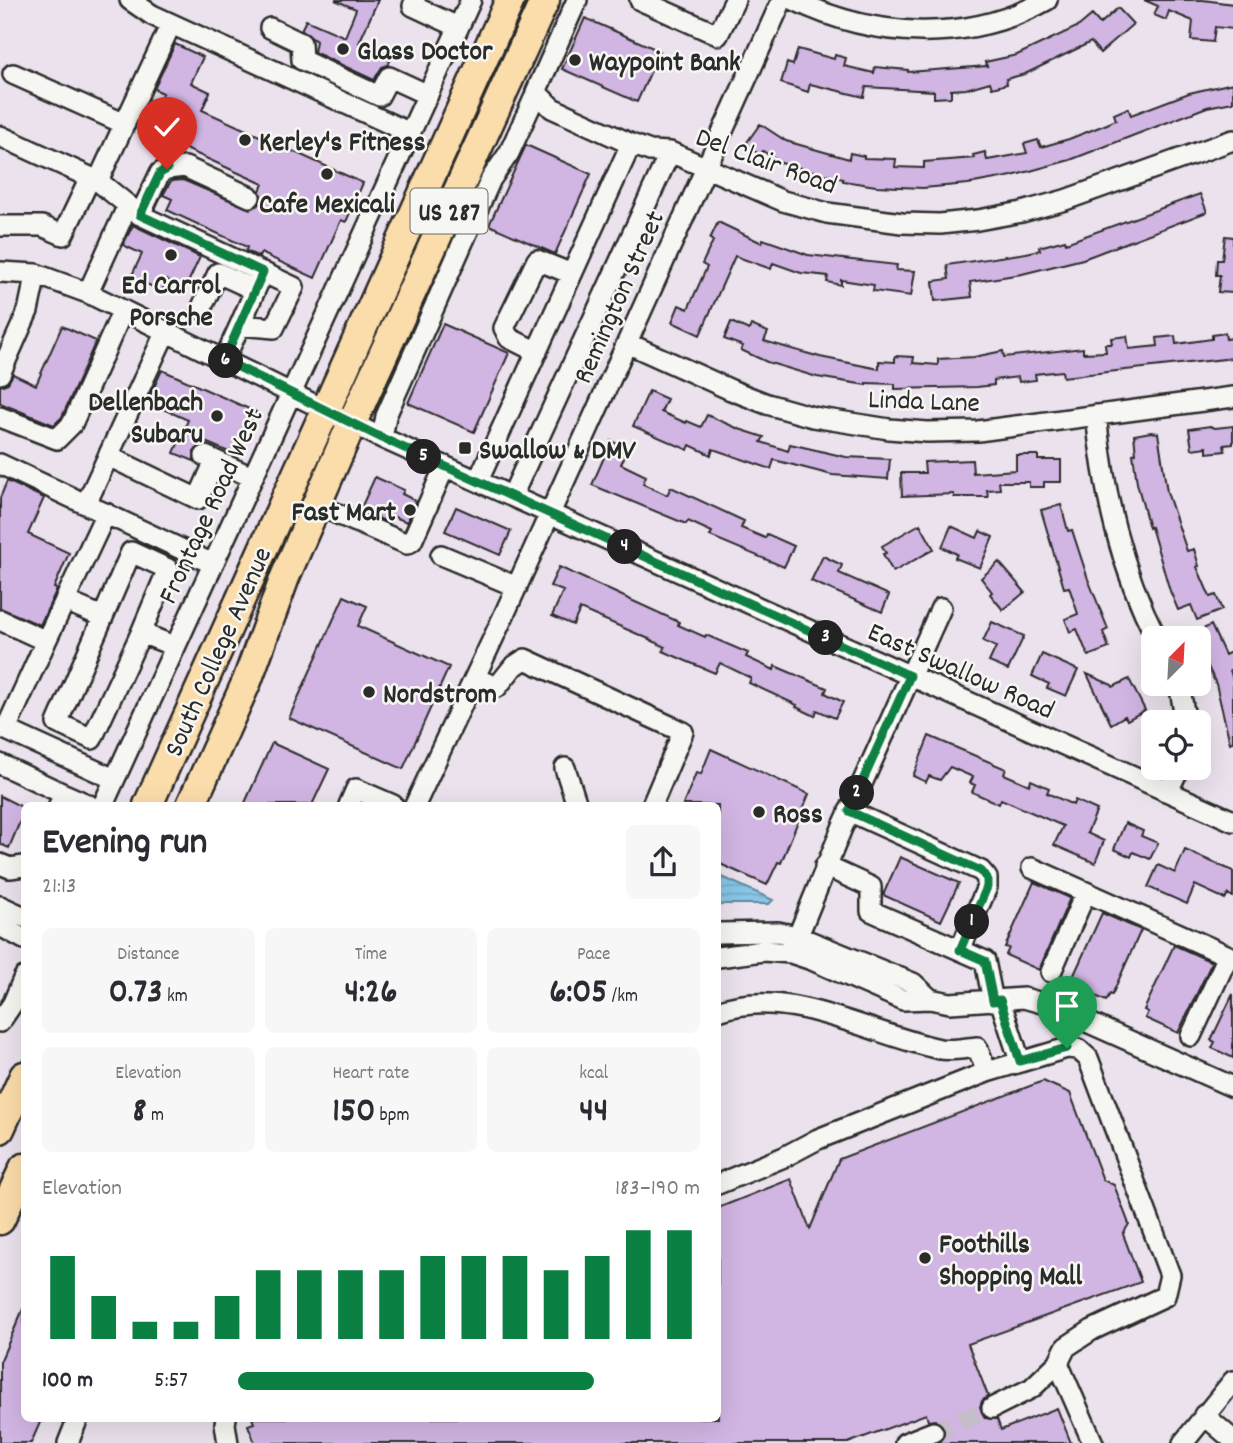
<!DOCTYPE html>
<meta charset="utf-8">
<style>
body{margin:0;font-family:Dekko,sans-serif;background:#f7f7f7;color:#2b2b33;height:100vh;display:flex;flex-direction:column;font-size:26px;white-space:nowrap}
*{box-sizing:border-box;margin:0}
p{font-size:23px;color:#7c7c81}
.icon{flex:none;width:38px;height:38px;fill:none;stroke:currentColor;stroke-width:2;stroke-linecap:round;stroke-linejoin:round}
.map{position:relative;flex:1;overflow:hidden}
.panel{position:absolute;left:21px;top:802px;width:700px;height:620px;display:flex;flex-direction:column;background:#fff;border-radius:10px;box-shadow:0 7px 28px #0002}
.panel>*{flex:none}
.needle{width:46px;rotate:24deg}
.controls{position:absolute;left:1141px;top:626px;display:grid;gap:14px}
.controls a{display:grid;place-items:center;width:70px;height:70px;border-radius:10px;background:#fff;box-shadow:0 7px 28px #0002;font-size:35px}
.pin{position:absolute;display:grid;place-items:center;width:60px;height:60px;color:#fff;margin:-72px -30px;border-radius:50% 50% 50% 0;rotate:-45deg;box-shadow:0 0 7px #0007}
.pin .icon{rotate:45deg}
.km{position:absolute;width:35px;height:35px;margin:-18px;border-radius:50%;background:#222;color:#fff;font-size:19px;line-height:35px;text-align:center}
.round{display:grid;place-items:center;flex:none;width:74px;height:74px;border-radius:10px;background:#f7f7f7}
.head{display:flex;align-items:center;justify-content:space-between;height:119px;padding:0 21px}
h1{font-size:38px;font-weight:700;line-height:52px}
.figures{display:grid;grid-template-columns:repeat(3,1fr);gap:10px;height:119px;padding:7px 21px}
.figures div{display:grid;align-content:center;border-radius:10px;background:#f7f7f7;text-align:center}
.figures b{font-size:35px;font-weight:700}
.figures small{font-size:19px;font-weight:400}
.figures p{font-size:19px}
.chart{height:196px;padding:14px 21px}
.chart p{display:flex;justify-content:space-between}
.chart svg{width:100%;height:126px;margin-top:7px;stroke:#0b8043;stroke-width:6}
ul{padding:0 21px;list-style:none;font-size:23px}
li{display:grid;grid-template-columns:112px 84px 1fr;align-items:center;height:52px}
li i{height:18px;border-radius:9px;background:#0b8043}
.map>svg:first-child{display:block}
</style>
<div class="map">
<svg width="1233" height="1443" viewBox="0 0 1233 1443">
<defs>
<pattern id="water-rules" width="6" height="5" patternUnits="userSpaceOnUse" patternTransform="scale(1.75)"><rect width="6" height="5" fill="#87c6e7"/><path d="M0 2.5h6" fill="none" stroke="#75aac6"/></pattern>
</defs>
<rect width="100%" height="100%" fill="#ebe2ee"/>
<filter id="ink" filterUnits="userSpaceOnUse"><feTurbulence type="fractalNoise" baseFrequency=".0143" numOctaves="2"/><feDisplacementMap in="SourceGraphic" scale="14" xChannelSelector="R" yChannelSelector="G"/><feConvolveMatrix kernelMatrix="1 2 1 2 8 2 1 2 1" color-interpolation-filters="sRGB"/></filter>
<g filter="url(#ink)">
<path fill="url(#water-rules)" stroke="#62889c" stroke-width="2" d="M718,875L773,900L769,904H724L718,906Z"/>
<path fill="#d1b5e3" stroke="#2b2b2b" stroke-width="2" d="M335,0H378L359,43L392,57L388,65L382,67L374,80L314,52L316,41L301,30L306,20L345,37L356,9Z
M1144,0H1203L1233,4V29L1215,27L1213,42L1191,40L1193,21L1169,11L1166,20L1154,15L1158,6Z
M1118,8L1133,24L1100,53L1091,42L1025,74L1006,79L1007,84L992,88L990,82L966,89L951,90V97L934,98V91L866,87L864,97L810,84L808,92L781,83L787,63L793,65L798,49L834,59L835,55L846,58L844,66L874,73L875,67L908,70V72L987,66L985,62L1017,55L1079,26L1092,15L1100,24Z
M585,18L660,51L637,102L562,69Z
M175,44L203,57L191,83L210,92L202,110L363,183L346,222L341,220L315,278L261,253L259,257L246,251L247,247L167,210L172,199L163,195L171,181L183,180L250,209L261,203L260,191L263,184L146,131L163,93L154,89Z
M1233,83V102L1207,107L1070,160L1012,176L968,184L923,188L876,186L843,181V179L781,163L763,151L760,155L745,145L760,124L786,141L849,159L850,153L864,156V158L896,159L895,167L924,168V162L974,158L973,155L985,152L987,160L1027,153L1024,144L1038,140L1041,147L1069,139L1107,124L1116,120L1114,114L1128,108L1131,115L1189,93Z
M526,145L591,174L555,254L489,225Z
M1200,194L1207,212L1083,259L1022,274L970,282L972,297L935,301L933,281L949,279L947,265L1026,253L1040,250L1039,247L1065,240L1066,243Z
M718,222L762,243L763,239L808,255L897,265L896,270L915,271L911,296L873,291L874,285L841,280V285L827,282L828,276L801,273L773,263L771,269L735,256L700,335L672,322L679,305L688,309L707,267L702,264L713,241L710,239Z
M133,225L200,257L185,289L167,280L162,291L131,277L142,254L123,245Z
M1225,236L1233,237V293L1218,292L1220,275H1216L1217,260H1222Z
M731,322L749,330L751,325L768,332L764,341L820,357L879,369V361L895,362V356L914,357L913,363L938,365V359L974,357L1003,351L1004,357L1083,348V353L1106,352L1105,344H1112L1111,338L1127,336L1129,349L1158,346L1157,338L1175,336L1176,344L1212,339V335L1225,333L1226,339L1233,338V358L1063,377L1062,371L1035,374L1036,380L1019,382L1018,377L994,380V385L977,387L895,389V384L866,383V385L817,377L767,362L741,350L743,346L724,339Z
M443,324L509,353L474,432L408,403Z
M62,326L96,341L62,417L54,425L0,403V386L8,383L13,374L36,385Z
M162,370L256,412L238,456L203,441L194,452V461L174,453L188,420L147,402Z
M649,391L667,399L661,412L686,423L687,421L701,427L707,415L739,429L764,437L761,442L788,451L790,444L846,457L890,459L888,479L832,475L774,460L771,469L713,449L711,455L690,445L688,450L633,426Z
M1210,426L1215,428L1233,426V444L1224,445L1225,451L1207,453V447L1192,449L1189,429Z
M1151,432L1158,433L1167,492L1187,551L1194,549L1199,566L1197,567L1210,597L1216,595L1222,610L1197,620L1191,605L1178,610L1170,591L1151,527L1149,528L1137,483L1133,454L1136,453L1134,435Z
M611,441L628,449L621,464L646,476L643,484L667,495L671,487L744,521L741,528L765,538L767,534L794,546L784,567L710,536L712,532L688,521L686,524L592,485Z
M1016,455H1038V460H1061V482H1044V487H1029V482H999L1000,489L987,490L988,497H954V494L902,496L901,473H925L924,462L972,460L973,473L1016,470Z
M375,477L404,490L402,494L416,501L407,522L392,516L389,523L360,510Z
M7,481L44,498L28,534L69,553L54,588L57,589L40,625L0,608V498Z
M1061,505L1068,531L1072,530L1088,579L1108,629L1103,632L1109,648L1088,656L1077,629L1070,632L1065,619L1078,614L1069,587L1064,588L1041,510Z
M456,507L511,531L500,555L445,531Z
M920,524L934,549L893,572L883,554L886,553L882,546Z
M951,526L977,538L980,531L993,537L980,568L955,558L957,554L942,547Z
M823,556L842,565L839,573L889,595L882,612L811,581Z
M999,562L1025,592L1003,610L990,594L992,592L981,578Z
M559,567L679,622L678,625L705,637L706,635L748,653L746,657L774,670L775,666L827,688L825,693L843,702L835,718L817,710L815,716L796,707L797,705L749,683L751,678L720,663L715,673L686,661L663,651L665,647L649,639L580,609L573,625L552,616L563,591L550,586Z
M344,596L367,606L358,626L449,667L403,769L289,718Z
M992,622L1024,636L1008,670L989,662L996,647L983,641Z
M1211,625L1225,655L1233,651V669L1230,670L1233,680V742L1230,743L1216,684L1199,647V631Z
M1042,654L1078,670L1066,696L1047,688L1049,684L1032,676Z
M1087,674L1112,685L1113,687L1129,679L1145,710L1127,720L1125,716L1111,724Z
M929,736L1006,769L1004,774L1029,785L1031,780L1049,788L1047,793L1073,805L1075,800L1097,810L1087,833L1104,841L1095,863L1054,845L1063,826L1001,799L999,804L972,792L975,785L970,783L973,777L950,767L940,780L929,776L926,782L913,776Z
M272,743L329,769L312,805H244Z
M711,749L809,794L781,863L778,862L767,885L718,863V805H683L696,773L701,774Z
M0,796L24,808V812L9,848L0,844Z
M1125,823L1143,831L1141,836L1158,843L1150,859L1133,852L1131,857L1114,849Z
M1185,850L1233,871V897L1228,894L1225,899L1195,885L1187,904L1148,887L1158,865L1175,873Z
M900,857L959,883L941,921L883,895Z
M1034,882L1070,898L1039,970L1006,955L1009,948L1005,947Z
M1102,913L1141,930L1112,995L1110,994L1106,1001L1074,986L1077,979L1073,977Z
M1174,945L1212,962L1178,1033L1145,1018L1148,1012L1144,1010Z
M1233,994V1058L1212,1048L1215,1042L1211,1040Z
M1043,1081L1070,1093L1103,1180L1114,1185L1129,1224L1123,1234L1141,1282L968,1344L988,1396L982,1401L980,1407L985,1418L997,1419L1001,1430L1057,1408L1071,1443H938L945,1434L944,1427L935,1420L928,1421L926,1414L848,1443H255L248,1425L254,1423L252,1418H718V1208L791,1179L810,1229L839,1159Z
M24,1307V1418H42L31,1443H0V1362Z"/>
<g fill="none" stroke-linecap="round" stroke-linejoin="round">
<path stroke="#c5bdc7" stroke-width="19" stroke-dasharray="19 10" stroke-linecap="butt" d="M933,1432L992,1408"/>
<g stroke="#2b2b2b" stroke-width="24">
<path id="minor" d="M130,0L152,15L410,133
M415,0L413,6L458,27
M577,0L536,92L552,108L631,144L650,151L670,152L783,201L827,213L902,223L940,224L978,220L1022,212L1065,200L1233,140
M640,0L718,35L735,0
M794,0C874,39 968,44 1047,0
M270,28L301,43L302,60L379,96L389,77L428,95
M13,74L125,124
M0,136L98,181L140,215L294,287L274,328L240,325L263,272
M98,181L171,24
M140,215L160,173L167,169L185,167L250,197
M0,226H42L63,235L90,178
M0,272L36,274L88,293L382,438L1233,821
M88,293L128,205
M201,309L218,273L255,290
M627,343L731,390L767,404L813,417L889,429L927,432L978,431L1233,397
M537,352L509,338L504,328L537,260L572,274
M224,360L240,325
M0,374L28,311L36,274
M1096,415C1104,493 1120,568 1157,639
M0,417L57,439L72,424L123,310
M382,438L386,416L491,179L509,153L537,92
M108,456L198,499L215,461
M205,456L252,477
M0,464L213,564
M478,481L631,144
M512,496L670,152
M86,504L166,331
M317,505L407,544L412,541L445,466
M441,555L517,587
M65,601L103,617L131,552L168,569L141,633L174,646
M103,617L57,723L92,739L141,633
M0,620L46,641L106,513
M475,678L497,687L513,667L525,659L683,732L652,805
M1179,684L1186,723
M0,727L114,779
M6,729L46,641
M0,764L64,794L59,805
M565,768L577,805
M1165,791L1170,787L1179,768
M64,794L89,805
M103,805L471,0
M349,805L356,789L393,805
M415,805L504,615L782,0
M849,811L981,871L987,878V887L960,950
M0,864L10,868L24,866
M825,866L871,887V911L985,961L993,1001
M1032,868L1233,958
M0,906L24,917
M0,926L24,939
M718,933L778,932L797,936L913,983L930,999
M791,953L842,828L941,608
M718,957L763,951L791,953L812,960L903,1000L930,999L950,1003L1024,998L1049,1005L1233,1087
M1051,972L1086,892
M1000,1000L1020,1061
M718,1011C787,985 871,1035 940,1049C951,1051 966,1048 977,1047L987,1072
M0,1022L13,1003L24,977
M1191,1036L1228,956
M718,1184L784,1157L818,1139L987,1072L1067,1048L1078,1049L1088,1058L1170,1275L1165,1296L1092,1330L1066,1347L1058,1363L1093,1443
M992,1408L1032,1388L1058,1363
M1204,1415L1233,1440
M226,1418L225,1424L228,1443
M68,1443L78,1418
M905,1443L933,1432
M1183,1443L1233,1381"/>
</g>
<g stroke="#2b2b2b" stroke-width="33">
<path id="highway" d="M148,805L510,0
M191,805L247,681L285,577L352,423L545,0
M0,1129L24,1076
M0,1220L24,1168"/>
</g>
<use href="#minor" stroke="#f6f6f2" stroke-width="19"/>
<use href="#highway" stroke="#fbdcab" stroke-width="28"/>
</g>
</g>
<g fill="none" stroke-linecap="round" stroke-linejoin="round" filter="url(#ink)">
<g stroke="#fff" stroke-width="14">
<path id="route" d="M167,169L160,173L140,215L263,272L224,360L382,438L910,676L849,811L981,871L987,878V887L960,950L985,961L993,1001L1000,1000L1020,1061L1067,1048"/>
</g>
<use href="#route" stroke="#0b8043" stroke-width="9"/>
</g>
<g fill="#2b2b2b" stroke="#f6f6f2" stroke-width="2.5">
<circle cx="343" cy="49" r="7"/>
<circle cx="575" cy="60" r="7"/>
<circle cx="245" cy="140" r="7"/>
<circle cx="327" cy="174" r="7"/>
<circle cx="171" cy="255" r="7"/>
<circle cx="217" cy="416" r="7"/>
<rect x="458" y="441" width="14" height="14" rx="3.5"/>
<circle cx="410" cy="510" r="7"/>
<circle cx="369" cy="692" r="7"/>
<circle cx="759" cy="812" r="7"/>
<circle cx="925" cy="1258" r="7"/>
</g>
<g text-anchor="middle" stroke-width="5" stroke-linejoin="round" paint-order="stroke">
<rect fill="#f6f6f2" stroke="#686867" stroke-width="2" x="410.5" y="188.5" width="77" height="45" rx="5"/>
<g font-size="26" font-weight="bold" fill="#2b2b2b">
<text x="449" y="220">US 287</text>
</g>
<g font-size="28" font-weight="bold" fill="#2b2b2b" stroke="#f6f6f2" text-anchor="start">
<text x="357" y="59">Glass Doctor</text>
<text x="589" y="70">Waypoint Bank</text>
<text x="259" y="150">Kerley's Fitness</text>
<text x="327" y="212" text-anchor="middle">Cafe Mexicali</text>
<text x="171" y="293" text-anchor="middle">Ed Carrol<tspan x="171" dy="32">Porsche</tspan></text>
<text x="203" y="410" text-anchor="end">Dellenbach<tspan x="203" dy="32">Subaru</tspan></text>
<text x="479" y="458">Swallow &amp; DMV</text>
<text x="396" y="520" text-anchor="end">Fast Mart</text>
<text x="383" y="702">Nordstrom</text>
<text x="773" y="822">Ross</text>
<text x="939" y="1252">Foothills<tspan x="939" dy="32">Shopping Mall</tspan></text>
</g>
<g font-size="28" fill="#2b2b2b" stroke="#f6f6f2">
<text transform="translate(767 159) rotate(20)" y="10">Del Clair Road</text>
<text transform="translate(617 296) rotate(-66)" y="10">Remington Street</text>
<text transform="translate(924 399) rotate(2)" y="10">Linda Lane</text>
<text transform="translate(209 505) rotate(-65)" y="10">Frontage Road West</text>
<text transform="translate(216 651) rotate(-66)" y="10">South College Avenue</text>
<text transform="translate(962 669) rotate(24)" y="10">East Swallow Road</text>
</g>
</g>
</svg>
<div class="controls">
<a><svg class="needle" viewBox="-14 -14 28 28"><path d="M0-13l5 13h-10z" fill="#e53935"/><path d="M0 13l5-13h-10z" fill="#7c7c81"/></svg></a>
<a><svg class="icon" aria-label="locate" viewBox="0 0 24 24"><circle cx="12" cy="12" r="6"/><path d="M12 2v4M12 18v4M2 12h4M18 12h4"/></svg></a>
</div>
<div class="pin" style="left:1067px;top:1048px;background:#1e9e55"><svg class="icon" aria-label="arrive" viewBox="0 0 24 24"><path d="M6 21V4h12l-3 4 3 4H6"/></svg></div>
<div class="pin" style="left:167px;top:169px;background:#d93025"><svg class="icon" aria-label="check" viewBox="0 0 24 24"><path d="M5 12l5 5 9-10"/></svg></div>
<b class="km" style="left:972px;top:922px">1</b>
<b class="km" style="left:857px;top:793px">2</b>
<b class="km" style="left:826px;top:638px">3</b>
<b class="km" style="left:625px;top:547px">4</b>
<b class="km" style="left:424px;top:457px">5</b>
<b class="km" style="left:226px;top:361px">6</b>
<section class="panel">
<div class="head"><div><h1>Evening run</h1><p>21:13</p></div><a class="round"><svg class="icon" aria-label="share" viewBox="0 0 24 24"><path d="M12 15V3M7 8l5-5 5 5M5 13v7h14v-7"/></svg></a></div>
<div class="figures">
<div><p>Distance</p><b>0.73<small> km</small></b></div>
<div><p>Time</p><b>4:26</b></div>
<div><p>Pace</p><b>6:05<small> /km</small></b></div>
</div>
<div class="figures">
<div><p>Elevation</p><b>8<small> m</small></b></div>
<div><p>Heart rate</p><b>150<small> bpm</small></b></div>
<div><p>kcal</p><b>44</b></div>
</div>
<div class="chart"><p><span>Elevation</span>183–190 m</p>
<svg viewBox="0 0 160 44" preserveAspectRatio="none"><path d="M5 44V15M15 44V29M25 44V38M35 44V38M45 44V29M55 44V20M65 44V20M75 44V20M85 44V20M95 44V15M105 44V15M115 44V15M125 44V20M135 44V15M145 44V6M155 44V6"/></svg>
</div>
<ul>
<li><b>100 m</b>5:57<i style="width:77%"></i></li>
</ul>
</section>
</div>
